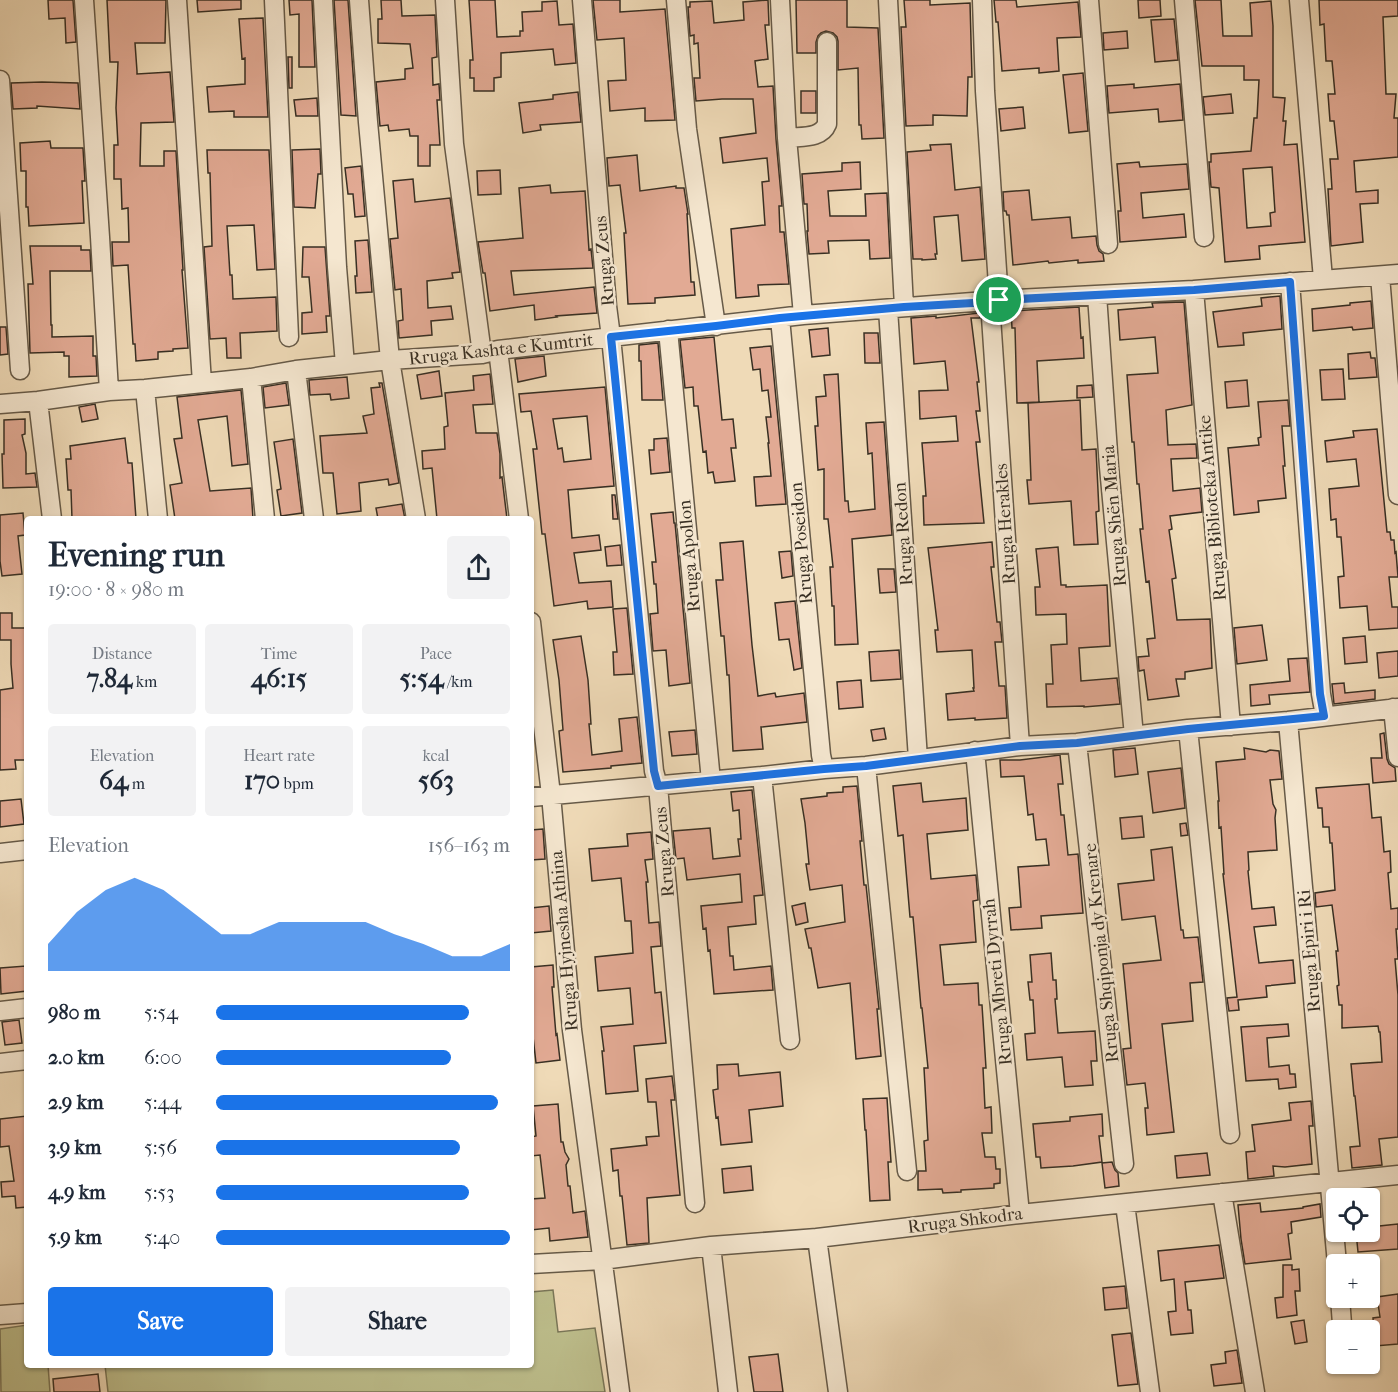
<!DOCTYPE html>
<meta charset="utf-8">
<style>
body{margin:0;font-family:"IM FELL French Canon",serif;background:#f2f2f3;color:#1f2937;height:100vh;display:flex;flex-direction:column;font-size:22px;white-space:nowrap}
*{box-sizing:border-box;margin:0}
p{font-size:20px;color:#747a83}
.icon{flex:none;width:33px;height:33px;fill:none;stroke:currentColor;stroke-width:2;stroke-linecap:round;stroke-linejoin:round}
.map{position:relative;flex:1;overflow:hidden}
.details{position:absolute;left:24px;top:516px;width:510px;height:852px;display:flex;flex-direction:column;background:#fff;border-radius:6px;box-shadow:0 2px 4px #0004}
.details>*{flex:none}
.controls{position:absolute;left:1326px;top:1188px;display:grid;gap:12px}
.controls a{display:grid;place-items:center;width:54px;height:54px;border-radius:6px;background:#fff;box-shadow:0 2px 4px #0004;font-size:30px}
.pin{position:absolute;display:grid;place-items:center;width:51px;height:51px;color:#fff;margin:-26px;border:3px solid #fff;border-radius:50%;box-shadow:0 2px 6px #0007}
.round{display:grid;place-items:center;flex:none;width:63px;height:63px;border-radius:6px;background:#f2f2f3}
.head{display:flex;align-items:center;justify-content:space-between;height:102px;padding:0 24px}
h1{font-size:33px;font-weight:800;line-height:45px}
.metrics{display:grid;grid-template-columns:repeat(3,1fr);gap:9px;height:102px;padding:6px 24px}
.metrics div{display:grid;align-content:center;border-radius:6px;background:#f2f2f3;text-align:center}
.metrics b{font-size:26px;font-weight:800}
.metrics small{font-size:16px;font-weight:400}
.metrics p{font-size:16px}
.chart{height:168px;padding:12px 24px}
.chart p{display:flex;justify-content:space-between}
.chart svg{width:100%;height:108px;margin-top:6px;fill:#1a73e8;opacity:.7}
.cta{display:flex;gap:12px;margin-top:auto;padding:12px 24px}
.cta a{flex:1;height:69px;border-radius:6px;background:#1a73e8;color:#fff;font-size:24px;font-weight:800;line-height:69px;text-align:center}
.cta a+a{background:#f2f2f3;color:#1f2937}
ul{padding:0 24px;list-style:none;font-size:20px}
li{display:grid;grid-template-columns:96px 72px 1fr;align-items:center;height:45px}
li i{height:15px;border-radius:8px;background:#1a73e8}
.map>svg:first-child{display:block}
</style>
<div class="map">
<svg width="1398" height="1392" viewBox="0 0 1398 1392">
<rect width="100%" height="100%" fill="#efdab7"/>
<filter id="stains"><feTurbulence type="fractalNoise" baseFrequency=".00333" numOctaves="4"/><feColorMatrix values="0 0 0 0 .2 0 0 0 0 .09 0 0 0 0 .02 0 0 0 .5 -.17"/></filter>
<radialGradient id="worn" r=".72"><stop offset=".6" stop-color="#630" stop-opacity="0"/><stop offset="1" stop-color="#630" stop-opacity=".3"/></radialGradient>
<path fill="#bdbe8c" stroke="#7a7658" stroke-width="1.5" d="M553,1290L558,1332L595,1328L605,1392H108L105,1365H531V1292Z
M27,1325V1365H48L50,1392H1L0,1329Z"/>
<path fill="#e2aa94" stroke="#382f23" stroke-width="1.5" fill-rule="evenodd" d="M48,0H73L76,42L66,43L65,18L49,19Z
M107,0H166L165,43H135L137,71V74L170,72L174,122L141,123L140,166H164V151H176L183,270H182L188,348L173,349V351L158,352V359L136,361L135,344H133L128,265L113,266L112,242H129L128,208L122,209L121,179H114V145H118L116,108L118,62H110Z
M197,0H241V9L198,12Z
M289,0H312L315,67H299V14L290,15Z
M334,0H348L356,116L341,115Z
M381,0H401L402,16L435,15L437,57L432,58L433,85L439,84L440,100H437L440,145H430V166H418V136H410L409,129L389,131L388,125L380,126L376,82L405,79V69L413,68L410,44L378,43V19H382Z
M469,0H495L497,37L520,36V31H523L522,12L542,11V2L557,1L559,25L573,24L576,63L555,65L553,49L501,53V77L494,78V91H474V78H470V60H473Z
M593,0H620V12L665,9L675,120L645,121V108L610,111L608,81L626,80L624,38L597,40Z
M768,0L769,25H765L768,59L755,61L758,87L773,86L776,139L782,206H779L780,232H784L789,284L758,285L759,296L736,298L731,229L765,225L762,182L769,181L767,158L723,163L720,138L756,133L753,99H722L696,101L694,78H700L698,43L694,44V35L690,36L688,7H690V2L712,1L714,23L744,20L743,2Z
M796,0H847V27L878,28L884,138L862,139L861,125H859L858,68L838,70V41L837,37L833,33L826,31L821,33L818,36L816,42V53H797Z
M904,0H930V5L970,3L972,77H968L967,116L933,115V125L906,126L901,27H906Z
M994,0H1016L1017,7L1078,2L1081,37L1057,38L1059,71L1039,73V68L1002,71L998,22H996Z
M1138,0H1160L1161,16L1139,18Z
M1195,0H1221L1223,36H1252L1250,3L1271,1L1273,26V97L1285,98L1283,121H1286L1284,145L1297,144L1305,242L1259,246L1260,259L1225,262L1219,188L1211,187L1209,162H1211V154L1251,151L1254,118H1257L1259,80H1244V66H1202ZM1272,167L1275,212L1270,213L1271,226L1247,228L1243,169Z
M1319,0H1398V16L1383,17L1386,94H1396L1394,118H1398V157L1354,161L1356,192L1378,190V203L1360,204L1363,242L1331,246L1328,189H1332L1330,159H1338L1334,121H1330L1328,94H1335L1332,61H1326L1324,24L1320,25Z
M263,18L268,117H234V111L209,112L207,87L245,84V58L242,59L239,19Z
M1174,19L1178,60L1155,62L1151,20Z
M1127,31L1128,48L1104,50L1103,33Z
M288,57H292V88H289Z
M1083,73L1088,131L1069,133L1063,75Z
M42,82L78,83L80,109L37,106V108L13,109L11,83Z
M1134,84V88L1180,84L1183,120L1159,122L1158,109L1109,113L1107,86Z
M801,91H816V113H801Z
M578,92L581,122L540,125L541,130L523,133L519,103L553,99V95Z
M1231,94L1233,113L1205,115L1203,97Z
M317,98L318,116H296L294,100Z
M1023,107L1025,128L1001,131L999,109Z
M50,141L51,148H83L85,181H82L84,223L29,226L28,207H26V171H21L20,143Z
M951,144L955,190L980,187L985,259L962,261L958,215L934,217L937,254H935L936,259L922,260V259H913L907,152L931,150L930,145Z
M320,149L321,174H318L315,208L294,207L292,150Z
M207,150H269L275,269L257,270L254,225L227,226L230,275H232L233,299L276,297L277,331L240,333L241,358H227L226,338L210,339L204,247L212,246L210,173H208Z
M637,155L640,191L676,186V188H684L688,214H687L691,282H694L695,295L655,298V303L628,304L624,233H626L620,185L609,186L607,158Z
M860,162L861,189L828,191L830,216H866L865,194L887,193L890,258L870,259L869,240L828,241L829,253L809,254L807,231H808L807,204H804L802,174L842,171V163Z
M1139,162L1140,167L1187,164L1189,189L1141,193L1143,218L1184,214L1186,237L1120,242L1118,211H1121L1117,164Z
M361,166L365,216L355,217L353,194H348L345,168Z
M500,170L501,194L478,195L477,171Z
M413,179L415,202L450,198L460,272L452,273L453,278L427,281L428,308L451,306L453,319L431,321L432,335L399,338L398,321L403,320L401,289L395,290L390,239L398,238L393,181Z
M550,185L551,193L585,191L589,250L591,249L593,268L511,271L514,295L594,287L597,313L556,316L557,317L535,320L534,305L490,311L485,273H483L478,242L523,238L519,188Z
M1029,190L1032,220L1070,217L1072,238L1096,236L1097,245L1099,251L1103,254L1104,261L1078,263V260L1049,263L1048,261L1013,265L1009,215H1007L1006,211H1004L1003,192Z
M368,240L372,292L356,293L355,276H357L355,241Z
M30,246H81V250H90L91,271H50L51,325H52V337L93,336V356H96L97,376L69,377V356H64V352L30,353L28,284H33Z
M303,247H325L330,316H326L327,332L302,334V313L312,312L309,277H302Z
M1280,296L1282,329L1243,333L1244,345L1218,347L1213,312L1262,306L1261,298Z
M1371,301L1373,328L1353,330L1352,327L1313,331L1312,309L1350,305V303Z
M1184,302L1192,405L1166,410L1168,445L1196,444L1197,458L1171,459L1173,491L1200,488L1202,512L1170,516L1172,529L1169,530L1176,578L1172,579L1177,620L1210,619L1212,668L1185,672V679H1176L1179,696L1148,700L1144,670L1139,671L1138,657L1149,656L1147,639L1155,638L1149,581L1146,582L1140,529H1143L1139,484H1137L1134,442H1132L1127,375L1158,373L1155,337L1120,340L1118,310L1153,307L1152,303Z
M1079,307L1081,338L1083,337L1084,358L1037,361L1039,402L1017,403L1015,328H1012L1011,311Z
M979,313L980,318H971L979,382H977L980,411H976L980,442H976L984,523L924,525L923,496H926L922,443L958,441L956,416L920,419L919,391L948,390L945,361L914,364L911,318L936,316V318Z
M0,327H6L8,354L0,355Z
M828,328L830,355L812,357L809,330Z
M864,333H878L880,363H865Z
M714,337L722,420L733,419L736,448H731L735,481L715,483L713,472L708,473L706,451L703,452L698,406H694L693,387L685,388L680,340Z
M658,343L663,400H642L641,361H639V345Z
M771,346L786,504L756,506L754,477L771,476L768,443H769L766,417H771L768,390L762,391L760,369L753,370L750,348Z
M1370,352L1371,358H1375L1377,377L1349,379L1348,354Z
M544,356L546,376L518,382L515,359Z
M1343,369L1345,399L1322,400L1320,370Z
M439,371L442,396L421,399L417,375Z
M490,374L493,404L473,405L476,433H497L500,454V478L502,477L507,519H437L432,468L423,469L422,451L445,449L444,427L448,426L445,393L474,390L473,376Z
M838,374L845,501H848L849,512L875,509L872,453L868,454L866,423L884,422L892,535L852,539L858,644L835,645L834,606H832L830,567H833L828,519H824V469L818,470L815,426H818L816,397L826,396L824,375Z
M347,377L349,398L331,400L330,394L310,395L309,380Z
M1247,380L1249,406L1227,408L1225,382Z
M286,383L289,405L265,408L263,387Z
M379,383H382L399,483L389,485L388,479L359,483L361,511L337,514L333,473H323L320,436L367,433L363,416L374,414L371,388L380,387Z
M1092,385L1093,397L1077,398V386Z
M605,387L614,486L568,490L572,538L599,535L601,550L574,553L579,583L611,581L613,607L588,609L587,601L554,606L545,534H542L533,449H537L531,411L521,412L519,394ZM587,416L591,459L564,462L562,448L558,449L553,419Z
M241,390L248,464L232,466L227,416L198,420L210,491L251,488L253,519H175L170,485L182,483L174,439L182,438L177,397Z
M1080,400L1082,450L1096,449L1099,511L1096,512L1098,544L1074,545L1071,501L1029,504L1027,480H1031L1028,403Z
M1288,400L1290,426H1282L1285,466H1283L1286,498L1258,501L1259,512L1234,515L1228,448L1259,445L1258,438L1261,437L1258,402Z
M95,404L98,419L82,422L79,407Z
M25,419V434L22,435L26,453V474L35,473L37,487L3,488L2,454H4V420Z
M1377,429L1387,532H1390L1391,540H1394L1395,553L1396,552L1398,577H1389L1392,607H1398V628L1369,630L1367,606L1340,608L1338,577L1344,576L1341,537H1337L1336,519L1331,520L1329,489L1359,486L1356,459L1327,462L1325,441L1354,437L1353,431Z
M125,438L128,463H132L136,519H72L71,490H68L66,459H71L70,446Z
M667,438L670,472L651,474L649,450H654V439Z
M293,439L302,513L281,516L277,490L281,489L274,442Z
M612,495H615L618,519H613Z
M402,504L405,519H378L376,508Z
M673,512L674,523H675L690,683L669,686L666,650L653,651L650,614L658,613L656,584H654L652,562H656L651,514Z
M23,513L25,535L18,536L22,574L2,576L0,561V515Z
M743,541L752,645L758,696L775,693L776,697L804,693L807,722L761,727L763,749L733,751L729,675H727L724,636H721L716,580H723L720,543Z
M992,542L994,567H991L997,622H1000L1002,642H995L999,686H1005L1007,718L975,720V718L948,720L946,694L974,691L973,688H974L972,650L937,652L935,630H938L928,548Z
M620,545L622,565L607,566L605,547Z
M1058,547L1061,585H1066V587L1107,585L1110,646L1079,648L1081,681L1117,678L1120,704L1084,707V706L1047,707L1046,684H1053L1051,645L1067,644L1066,614L1036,615L1035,587H1040L1036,549Z
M791,551L793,576L782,578L779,552Z
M878,569H894L896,592L880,593Z
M795,601L802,668L794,670L789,639L779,640L775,603Z
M627,608L633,674L614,675L613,652H617L613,609Z
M0,613H12V628H27V760H15L16,769L0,770V690L13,688L11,664V640H0Z
M1262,625L1267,660L1237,664L1234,628Z
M581,636L588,680L591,724H589L592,755L622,751L619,719L637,717L642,763L611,766V768L563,772L559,731L563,730L559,680L553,640Z
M1365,636L1367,662L1345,664L1343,638Z
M899,650L901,679L871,681L869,652Z
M1398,651V676L1379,678L1377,653Z
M1307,658L1310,692L1269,695L1270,704L1251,706L1250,685L1290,681L1288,659Z
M861,680L863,707L839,709L837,682Z
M1344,683L1345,693L1375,690V699L1334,704L1332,684Z
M884,728L886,739L873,741L871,730Z
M695,730L697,754L672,756L669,732Z
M1384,733L1387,759L1389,764L1395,768L1396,781L1373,783L1371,758H1382L1380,734Z
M1135,748L1138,774L1115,777L1113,750Z
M1244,748L1266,752L1270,750L1279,751L1282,779L1270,780L1273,804L1276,810L1275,818L1277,850L1248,852L1249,870L1248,871L1252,909L1274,907L1276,925L1254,927L1259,963L1293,960L1295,983L1266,986L1267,997L1238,1000L1239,1010L1229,1011L1227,998L1237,997L1223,874H1224L1221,827L1219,828L1218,801H1219L1216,762L1245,759Z
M1060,755L1063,784H1058L1061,815H1064L1068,855L1078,854L1083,913L1041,916L1042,928L1011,930L1009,908L1021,907L1018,867L1049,865L1046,839L1036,840L1033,814L1028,815L1024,776L1001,777L1000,760H1020Z
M1181,768L1185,808L1153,813L1148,772Z
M921,783L923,802L966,798L968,830L927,834L931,879L976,875L978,900L973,901L976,942L940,945L944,985L978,983L979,1005H982L986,1068H983L985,1108L991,1107L992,1133H982L985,1157H995L996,1169H1000V1183L994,1184V1188L961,1190V1192L943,1193L942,1189L918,1190V1171H926L924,1141L928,1140L924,1068H928L922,1008H921L913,917H910L903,835L898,836L893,786Z
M1369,784L1372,818L1381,817L1384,852L1390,851L1391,872L1388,873L1391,909L1398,908V929H1396L1398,959H1395L1398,995V1137L1379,1139L1382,1165L1352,1168L1350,1147L1360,1146L1355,1096H1354L1351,1064L1382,1062L1380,1032H1379L1378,1026L1342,1028V1005H1339L1337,986L1339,985L1336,951H1338L1332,905L1316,907L1315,893L1335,890L1332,843H1330L1329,827H1323L1322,808H1318L1316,788Z
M857,786L862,841H860L864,885H866L871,932L879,1009H877L881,1056L856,1059L850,983L818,988L811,948H809L805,929L845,922L842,885L810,890L806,864H809L805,823L801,799L827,796V793L843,792V787Z
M752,790L763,895L754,896L756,924L728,927L730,956H733L734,970L771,966L773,990L714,994L710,950L708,951L706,928L703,929L701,906L742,902L740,874L687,880L684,858L676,859L673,831L710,828L713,859L740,856L738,839H741L739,810L733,811L731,792Z
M21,799L24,824L0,827V801Z
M1142,816L1144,837L1122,839L1120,818Z
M1186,823L1188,835L1181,836L1180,824Z
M543,829L545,859L531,860V830Z
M651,832L653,859L645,860L648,882H646L649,923L659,922L661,946L651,947L655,993L661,992L666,1043L634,1046L638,1091L606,1094L602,1051H604L601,1027L633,1024L630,988L598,991L595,957L633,953L631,921H625L621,878L592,881L589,849L628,846L627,834Z
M1172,847L1181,930H1183L1184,938L1198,937L1203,982L1190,983L1193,1021L1162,1024L1174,1132L1147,1135L1145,1108H1148L1145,1083L1127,1085L1123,1049L1131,1048L1123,964L1161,960L1155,916L1122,920L1118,884L1154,880L1151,850Z
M805,903L808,922L796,925L792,906Z
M549,906L551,931L531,933V908Z
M1051,953L1053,980H1056L1057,999H1055L1058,1033L1095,1031L1097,1061H1091L1093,1085L1065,1087L1062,1057L1027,1060L1025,1034L1035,1033L1033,1000H1030L1028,982H1032L1030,955Z
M553,965L554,987H552L556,1035L557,1034L560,1060L536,1063L531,1019V991H532L531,967Z
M26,966L27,991L1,994L0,968Z
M19,1020L22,1043L5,1045L2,1022Z
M1288,1024L1289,1036L1267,1038L1269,1067L1289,1065L1290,1074H1295L1296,1087L1279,1089L1278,1079L1246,1081L1241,1027Z
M738,1064L739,1076L780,1072L783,1106L749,1110L752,1142L721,1145L718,1117L716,1118L713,1090L718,1089L717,1065Z
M672,1076L675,1100H671L680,1195L647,1198L649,1243L627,1245L622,1196H620L618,1170L613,1171L611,1149L647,1145L646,1137L659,1136L656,1102H648L646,1079Z
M887,1098L891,1162H888L890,1200L870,1201L866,1130H865L863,1099Z
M1311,1101L1313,1126H1309L1312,1164L1285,1167L1273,1166L1274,1176L1248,1179L1246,1152L1255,1151L1252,1125L1291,1120L1289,1103Z
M558,1104L561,1142H563L565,1152L569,1159L566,1165L568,1186H570L573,1213L585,1211L588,1237L550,1241L549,1228L531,1230V1199L545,1198L540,1155L531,1156V1137L536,1136L533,1106Z
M1102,1114L1103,1136H1099L1102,1162L1073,1166L1041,1168L1040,1157H1036L1033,1124L1070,1121V1117Z
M27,1116V1207L16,1208L15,1196L2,1197L1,1182L14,1181L9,1146L0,1147V1119Z
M1207,1153L1210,1175L1177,1178L1175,1156Z
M1112,1162L1115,1170L1118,1173L1119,1186L1105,1188L1102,1163Z
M751,1166L753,1190L724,1193L722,1169Z
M1260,1203L1261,1212L1303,1208V1207L1320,1204L1321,1217L1291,1222L1292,1233L1288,1234L1291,1259L1245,1264L1241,1239L1238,1205Z
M1398,1224V1249L1358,1252L1356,1232H1370V1227Z
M1219,1245L1224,1278L1185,1282L1188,1310H1191L1193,1333L1171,1335L1168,1312L1176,1311L1174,1279L1161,1281L1158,1251Z
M1283,1265H1292V1270L1299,1269L1300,1291H1295L1297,1315L1277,1318L1275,1298L1283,1297Z
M1125,1286L1127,1308L1105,1310L1103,1288Z
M1398,1294V1344L1375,1346L1373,1318L1380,1317L1377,1297Z
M1304,1320L1307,1342L1295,1344L1291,1322Z
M1131,1333L1138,1384L1118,1386L1112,1335Z
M1237,1350L1242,1383L1214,1386L1211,1365L1226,1363L1225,1352Z
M778,1354L783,1392H754L749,1357Z
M98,1374L100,1392H54L53,1379Z"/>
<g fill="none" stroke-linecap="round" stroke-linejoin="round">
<g stroke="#665a48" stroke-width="21">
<path id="minor" d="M84,0L100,237L109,391
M177,0L202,383
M274,0L289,337
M323,0L337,267L345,365
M359,0L368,122L390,360L416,519
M445,0L454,144L482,354
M582,0L607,306L611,337L654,771L658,786L695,1203
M676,0L687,129L716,326
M780,0L787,138L803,315
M888,0L904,307
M982,0L985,91L999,300
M1089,0L1108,244
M1184,0L1204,237
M1299,0L1323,279
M0,80L20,370
M787,138C801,136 821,139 827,124V42
M1380,276L1398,495
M1290,282L1321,694L1325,716
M1194,290L1231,726
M1097,295L1109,467L1134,736
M990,302L1020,746
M888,309L918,759
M780,318L821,755L824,769
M668,330L711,781
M498,350L519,519
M296,370L314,519
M251,378L265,519
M145,389L158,519
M38,401L52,519
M0,404L38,401L109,391L145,389L251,378L296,370L390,360L482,354L498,350L803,315L999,300L1194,290L1398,274
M531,622L551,795L572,1030L620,1392
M1393,708L1398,757
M1288,721L1337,1264
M1188,729L1230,1134
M1077,743L1124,1164
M975,751L1020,1214
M866,766L907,1171
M762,776L790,1040
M531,797L762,776L824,769L866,766L1020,746L1077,743L1188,729L1288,721L1398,708
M0,853L27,850
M0,1011L27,1008
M0,1063L27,1060
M1222,1193L1255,1392
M1125,1204L1150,1392
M817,1238L838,1392
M711,1246L728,1392
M531,1264L602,1260L711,1246L817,1238L1020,1214L1398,1175
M1340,1298L1342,1324
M0,1315L27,1313"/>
</g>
<use href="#minor" stroke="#f5e7d0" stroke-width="18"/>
</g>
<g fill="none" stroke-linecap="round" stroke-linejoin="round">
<g stroke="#fff" stroke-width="12">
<path id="route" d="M1290,282L1320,694L1324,716L1188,729L1077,743L1020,746L866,766L824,769L658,786L654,771L611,337L716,326L780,318L904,307L990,302L999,300L1194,290Z"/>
</g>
<use href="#route" stroke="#1a73e8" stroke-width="8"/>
</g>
<g text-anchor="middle" stroke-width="5" stroke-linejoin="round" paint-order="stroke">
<g font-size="18" fill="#382f23" stroke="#f5e7d0">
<text transform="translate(604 261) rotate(-95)" y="6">Rruga Zeus</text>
<text transform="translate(501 349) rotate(-6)" y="6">Rruga Kashta e Kumtrit</text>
<text transform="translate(1212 508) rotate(-95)" y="6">Rruga Biblioteka Antike</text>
<text transform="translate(1114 516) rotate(-95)" y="6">Rruga Shën Maria</text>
<text transform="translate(1005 524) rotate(-94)" y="6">Rruga Herakles</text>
<text transform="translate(903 534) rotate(-94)" y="6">Rruga Redon</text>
<text transform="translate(801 543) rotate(-95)" y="6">Rruga Poseidon</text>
<text transform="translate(689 556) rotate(-95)" y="6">Rruga Apollon</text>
<text transform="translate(664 852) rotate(-95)" y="6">Rruga Zeus</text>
<text transform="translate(564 941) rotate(-95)" y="6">Rruga Hyjnesha Athina</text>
<text transform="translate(1309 951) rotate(-95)" y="6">Rruga Epiri i Ri</text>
<text transform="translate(1101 953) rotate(-96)" y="6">Rruga Shqiponja dy Krenare</text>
<text transform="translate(997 982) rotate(-96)" y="6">Rruga Mbreti Dyrrah</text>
<text transform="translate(965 1220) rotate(-7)" y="6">Rruga Shkodra</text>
</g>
</g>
<rect width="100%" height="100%" filter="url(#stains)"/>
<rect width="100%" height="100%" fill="url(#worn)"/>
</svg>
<div class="controls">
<a><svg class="icon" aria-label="locate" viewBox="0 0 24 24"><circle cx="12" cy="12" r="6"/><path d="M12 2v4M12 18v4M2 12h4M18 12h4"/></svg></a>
<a>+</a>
<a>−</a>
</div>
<div class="pin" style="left:999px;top:300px;background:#1e9e55"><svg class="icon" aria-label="arrive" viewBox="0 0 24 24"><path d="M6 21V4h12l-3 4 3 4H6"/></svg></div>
<section class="details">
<div class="head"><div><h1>Evening run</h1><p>19:00 · 8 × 980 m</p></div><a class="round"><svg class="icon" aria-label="share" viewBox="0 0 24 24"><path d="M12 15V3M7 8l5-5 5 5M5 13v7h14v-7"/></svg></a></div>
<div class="metrics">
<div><p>Distance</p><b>7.84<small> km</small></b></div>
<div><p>Time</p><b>46:15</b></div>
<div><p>Pace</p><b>5:54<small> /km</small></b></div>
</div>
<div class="metrics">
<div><p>Elevation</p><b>64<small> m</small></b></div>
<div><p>Heart rate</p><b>170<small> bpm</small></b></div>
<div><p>kcal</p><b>563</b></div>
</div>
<div class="chart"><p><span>Elevation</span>156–163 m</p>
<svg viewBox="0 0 160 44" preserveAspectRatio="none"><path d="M0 44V33L10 20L20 11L30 6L40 11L50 20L60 29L70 29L80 24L90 24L100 24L110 24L120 29L130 33L140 38L150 38L160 33V44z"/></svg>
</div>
<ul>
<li><b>980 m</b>5:54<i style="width:86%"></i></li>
<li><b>2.0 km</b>6:00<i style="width:80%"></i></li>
<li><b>2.9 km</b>5:44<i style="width:96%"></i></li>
<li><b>3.9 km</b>5:56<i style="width:83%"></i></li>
<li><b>4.9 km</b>5:53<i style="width:86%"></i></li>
<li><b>5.9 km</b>5:40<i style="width:100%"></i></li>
</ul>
<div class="cta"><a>Save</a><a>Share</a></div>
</section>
</div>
